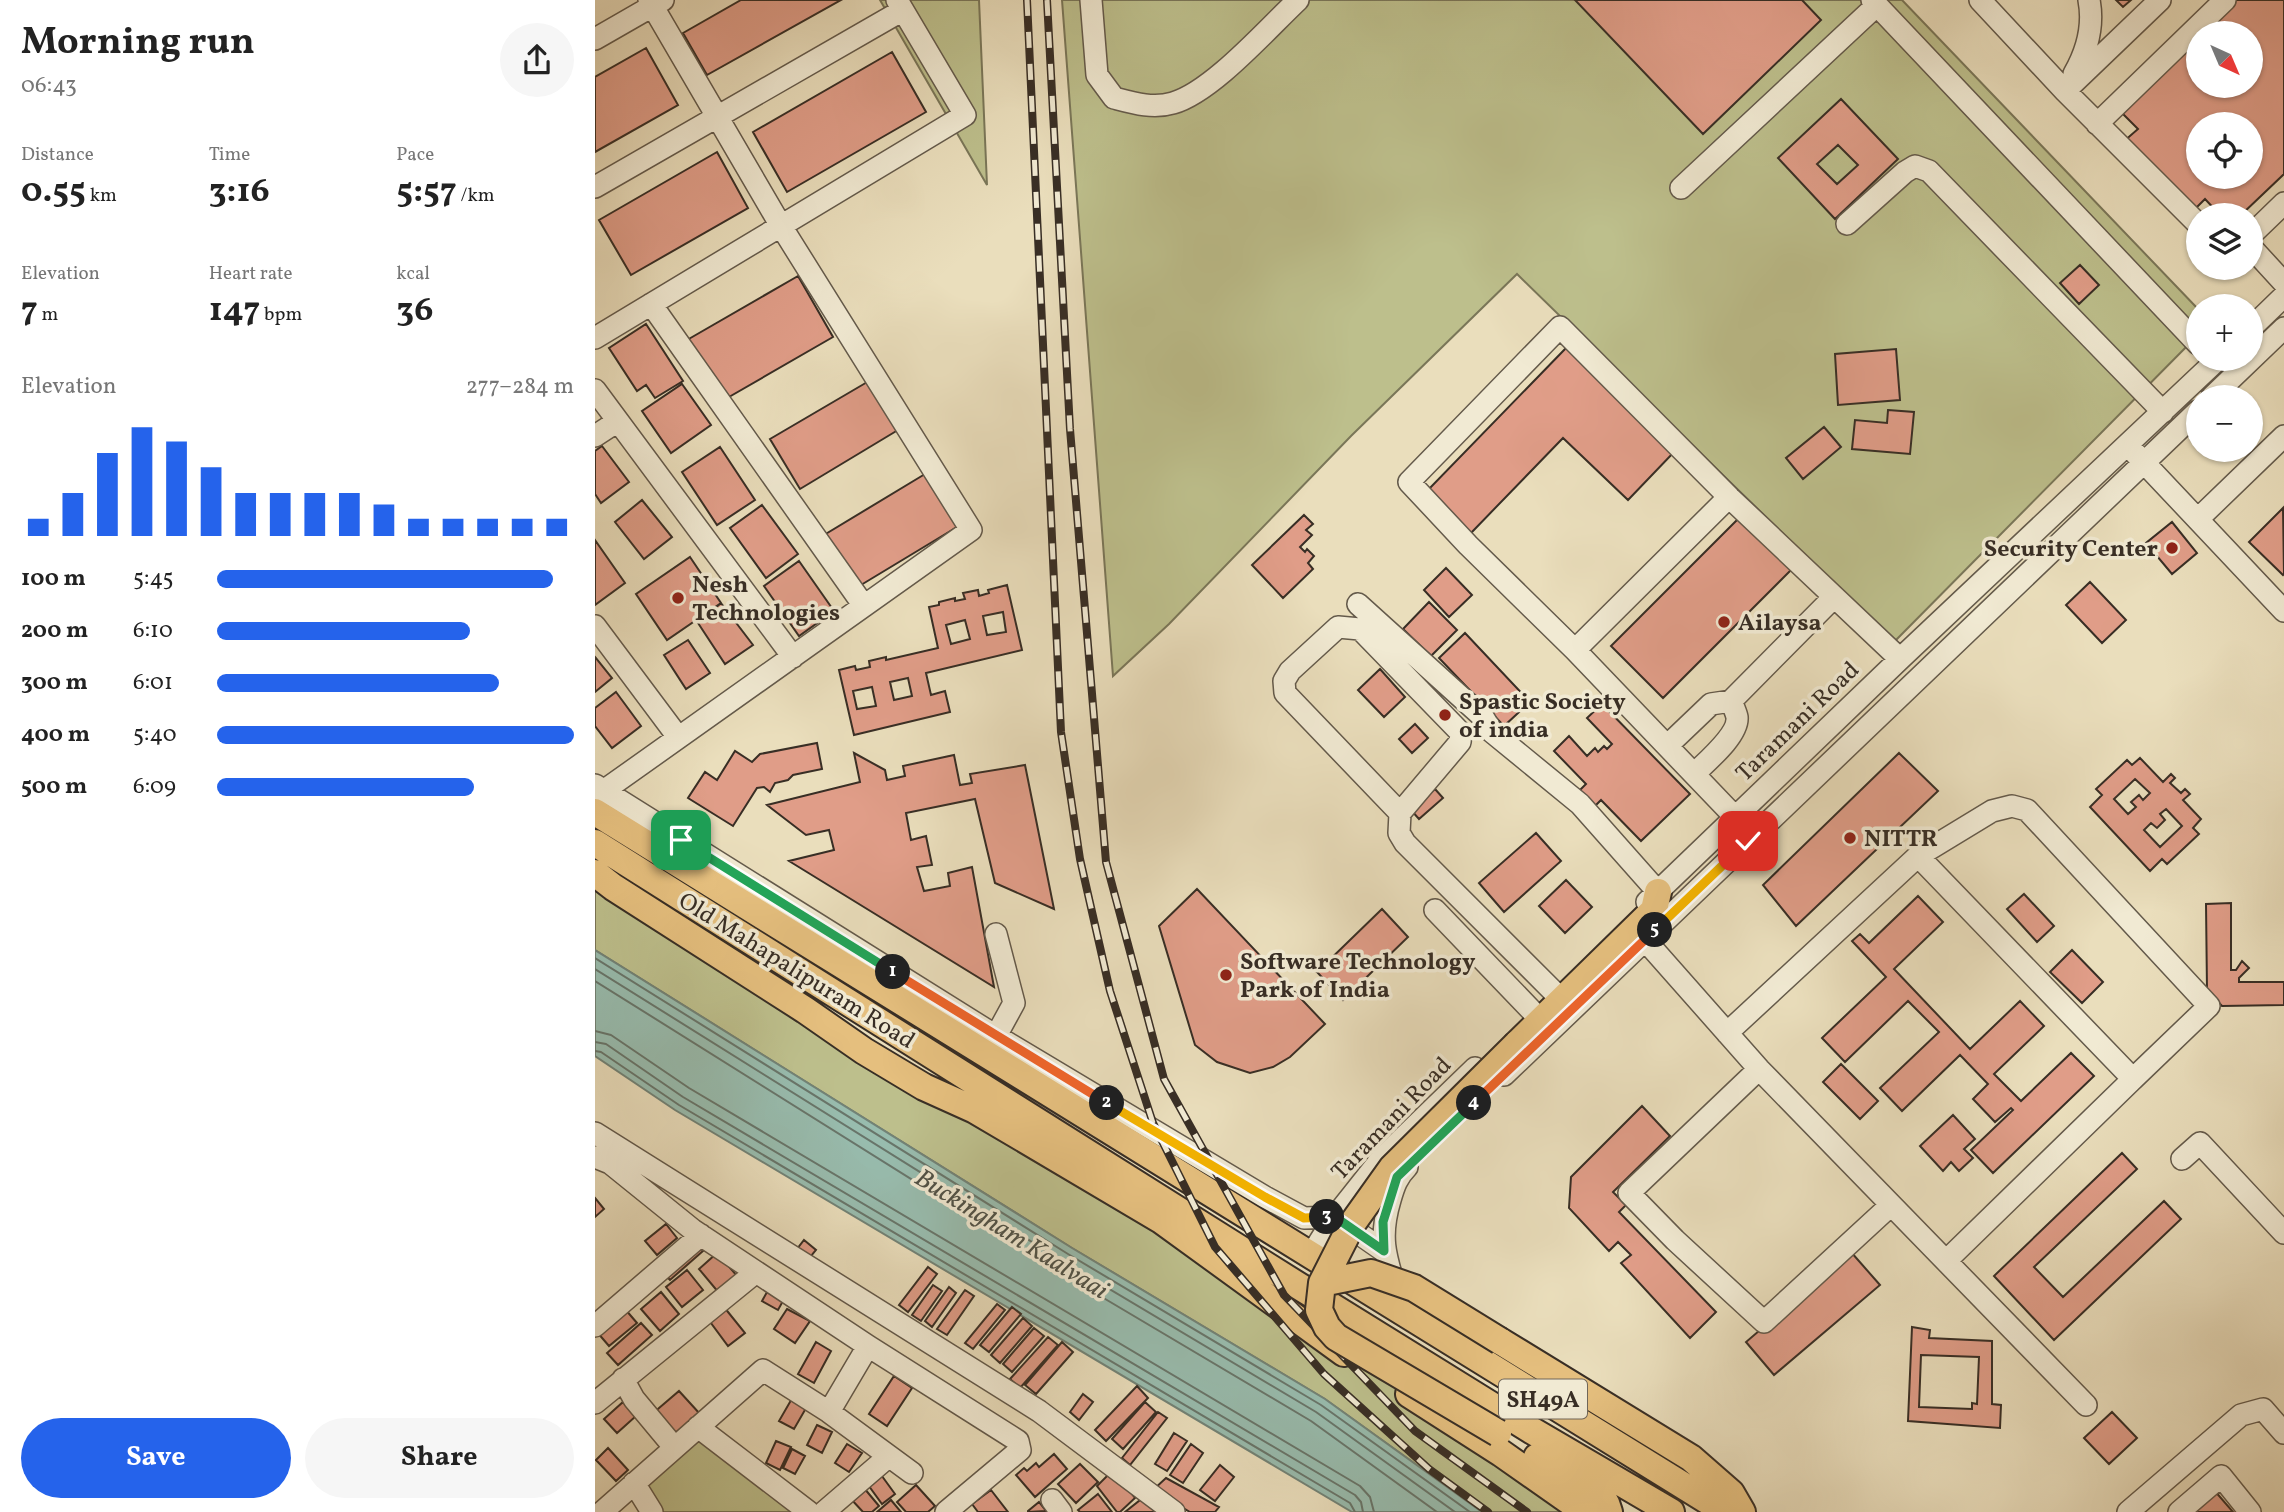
<!DOCTYPE html>
<meta charset="utf-8">
<style>
body{margin:0;font-family:Vollkorn,serif;background:#f6f6f6;color:#222;height:100vh;display:flex;flex-direction:column;font-size:26px;white-space:nowrap}
*{box-sizing:border-box;margin:0}
p{font-size:23px;color:#767676}
.icon{flex:none;width:38px;height:38px;fill:none;stroke:currentColor;stroke-width:2;stroke-linecap:round;stroke-linejoin:round}
.map{position:relative;flex:1;overflow:hidden}
.sheet{display:flex;flex-direction:column;background:#fff;width:595px}
.sheet>*{flex:none}
.needle{width:46px;rotate:136deg}
.controls{position:absolute;left:1591px;top:21px;display:grid;gap:14px}
.controls a{display:grid;place-items:center;width:77px;height:77px;border-radius:50%;background:#fff;box-shadow:0 2px 5px #0004;font-size:35px}
.pin{position:absolute;display:grid;place-items:center;width:60px;height:60px;color:#fff;margin:-30px;border-radius:14px;box-shadow:0 4px 10px #0006}
.km{position:absolute;width:35px;height:35px;margin:-18px;border-radius:50%;background:#222;color:#fff;font-size:19px;line-height:35px;text-align:center}
.round{display:grid;place-items:center;flex:none;width:74px;height:74px;border-radius:37px;background:#f6f6f6}
.headline{display:flex;align-items:center;justify-content:space-between;height:119px;padding:0 21px}
h1{font-size:38px;font-weight:700;line-height:52px}
.metrics{display:grid;grid-template-columns:repeat(3,1fr);gap:10px;height:119px;padding:7px 21px}
.metrics div{display:grid;align-content:center}
.metrics b{font-size:35px;font-weight:700}
.metrics small{font-size:19px;font-weight:400}
.metrics p{font-size:19px}
.chart{height:196px;padding:14px 21px}
.chart p{display:flex;justify-content:space-between}
.chart svg{width:100%;height:126px;margin-top:7px;stroke:#2563eb;stroke-width:6}
.cta{display:flex;gap:14px;margin-top:auto;padding:14px 21px}
.cta a{flex:1;height:80px;border-radius:42px;background:#2563eb;color:#fff;font-size:28px;font-weight:700;line-height:80px;text-align:center}
.cta a+a{background:#f6f6f6;color:#222}
ul{padding:0 21px;list-style:none;font-size:23px}
li{display:grid;grid-template-columns:112px 84px 1fr;align-items:center;height:52px}
li i{height:18px;border-radius:9px;background:#2563eb}
main{display:flex;flex:1;min-height:0}
.map>svg:first-child{display:block}
</style>
<main>
<section class="sheet">
<div class="headline"><div><h1>Morning run</h1><p>06:43</p></div><a class="round"><svg class="icon" aria-label="share" viewBox="0 0 24 24"><path d="M12 15V3M7 8l5-5 5 5M5 13v7h14v-7"/></svg></a></div>
<div class="metrics">
<div><p>Distance</p><b>0.55<small> km</small></b></div>
<div><p>Time</p><b>3:16</b></div>
<div><p>Pace</p><b>5:57<small> /km</small></b></div>
</div>
<div class="metrics">
<div><p>Elevation</p><b>7<small> m</small></b></div>
<div><p>Heart rate</p><b>147<small> bpm</small></b></div>
<div><p>kcal</p><b>36</b></div>
</div>
<div class="chart"><p><span>Elevation</span>277–284 m</p>
<svg viewBox="0 0 160 44" preserveAspectRatio="none"><path d="M5 44V38M15 44V29M25 44V15M35 44V6M45 44V11M55 44V20M65 44V29M75 44V29M85 44V29M95 44V29M105 44V33M115 44V38M125 44V38M135 44V38M145 44V38M155 44V38"/></svg>
</div>
<ul>
<li><b>100 m</b>5:45<i style="width:94%"></i></li>
<li><b>200 m</b>6:10<i style="width:71%"></i></li>
<li><b>300 m</b>6:01<i style="width:79%"></i></li>
<li><b>400 m</b>5:40<i style="width:100%"></i></li>
<li><b>500 m</b>6:09<i style="width:72%"></i></li>
</ul>
<div class="cta"><a>Save</a><a>Share</a></div>
</section>
<div class="map">
<svg width="1689" height="1512" viewBox="0 0 1689 1512">
<rect width="100%" height="100%" fill="#eadebc"/>
<filter id="stains"><feTurbulence type="fractalNoise" baseFrequency=".00286" numOctaves="4"/><feColorMatrix values="0 0 0 0 .2 0 0 0 0 .09 0 0 0 0 .02 0 0 0 .5 -.17"/></filter>
<radialGradient id="worn" r=".72"><stop offset=".6" stop-color="#630" stop-opacity="0"/><stop offset="1" stop-color="#630" stop-opacity=".3"/></radialGradient>
<path fill="#bdbf8c" stroke="#7a7658" stroke-width="2" d="M285,0H384L392,185Z
M467,0H1307L1603,309V335L1299,642L922,274L756,436L574,624L518,676Z
M0,883L602,1253L993,1512H887L730,1399L477,1248L0,950Z
M104,1436L204,1512H64L48,1485Z"/>
<path fill="#98bcae" stroke="#728377" stroke-width="2" d="M0,950L477,1248L730,1399L887,1512H757L80,1110L0,1056Z"/>
<g fill="none" stroke-linecap="round" stroke-linejoin="round">
<path stroke="#68756a" stroke-width="2" d="M0,958L473,1254L726,1405L875,1512
M0,969L469,1262L721,1412L860,1512
M0,981L463,1271L716,1421L842,1512
M0,1031L16,1035L94,1088L765,1486L775,1497L779,1512
M0,1042L11,1044L88,1097L760,1495L766,1502L768,1512
M0,1051L6,1052L84,1105L755,1503L760,1512"/>
</g>
<path fill="#e09d88" stroke="#382e25" stroke-width="2" fill-rule="evenodd" d="M146,0H246L112,75L88,33Z
M980,0H1207L1226,20L1108,134Z
M1521,0H1536L1528,7Z
M1641,0H1689V174L1646,215H1625L1610,199L1596,213L1528,142L1543,129L1525,111L1603,36V86H1656V33H1606ZM1603,124H1656V177H1603Z
M51,48L83,105L0,152V77Z
M297,52L331,112L192,192L158,132Z
M1246,99L1303,159L1240,219L1183,158ZM1243,145L1263,165L1242,184L1222,164Z
M122,152L153,208L36,275L4,220Z
M1485,265L1504,285L1484,304L1465,283Z
M203,276L238,337L127,401L92,340Z
M51,324L88,381L60,398L51,385L42,391L14,348Z
M972,347L1080,451L1033,500L968,438L876,533L832,491Z
M1301,349L1305,400L1243,405L1240,354Z
M274,381L303,430L205,489L175,439Z
M87,384L116,425L76,453L47,411Z
M1293,410L1319,412L1315,454L1257,449L1260,420L1292,423Z
M1229,427L1246,447L1208,479L1191,458Z
M7,446L34,482L6,503L0,494V451Z
M125,447L160,500L122,525L87,472Z
M330,474L362,527L261,588L229,535Z
M47,500L77,537L49,559L20,522Z
M167,505L203,554L171,578L135,528Z
M1688,508L1689,574L1688,575L1654,542Z
M709,515L718,524L711,530L717,535L705,547L710,552L712,549L719,556L713,563L718,569L688,598L657,565Z
M1146,516L1198,568L1068,698L1016,646Z
M1577,522L1602,553L1577,574L1551,543Z
M0,540L30,583L0,605Z
M95,557L126,603L72,640L41,594Z
M204,561L239,611L204,636L169,586Z
M851,568L877,595L854,617L829,590Z
M1495,582L1531,620L1507,643L1471,605Z
M412,585L427,650L331,673L336,695L350,691L355,712L259,735L244,670L260,666L261,670L275,667L274,661L291,657V660L343,648L334,607L344,605V602L360,598V601L370,599L368,593L383,590L384,596L394,593L393,590ZM408,612L411,632L392,635L388,616ZM370,620L375,639L356,644L351,625ZM313,678L317,696L299,700L295,682ZM277,687L281,706L262,709L258,691Z
M834,602L862,630L836,656L808,629Z
M126,603L158,645L130,664L103,623Z
M870,633L935,702L909,726L844,658Z
M93,640L115,673L91,689L69,655Z
M0,657L17,678L0,692Z
M785,669L810,697L789,717L763,690Z
M21,692L46,726L17,748L0,726V708Z
M1007,704L1095,794L1046,841L1006,800L996,810L980,795L991,784L959,751L974,736L992,756L1000,748L1003,752L1009,746L1012,749L1017,744L992,718Z
M820,724L833,738L817,753L804,739Z
M222,743L227,769L198,775L193,780L180,783L175,792L169,787L162,788L138,826L93,798L110,772L122,780L140,751L157,762L165,754Z
M259,753L290,770L292,780L310,776L308,766L359,755L365,785L377,783L375,774L430,765L459,909L400,883L380,799L311,813L316,840L331,836L337,865L322,867L329,891L355,886L353,873L377,867L399,987L194,861L239,850L234,830L211,835L172,805L265,782Z
M1304,753L1343,791L1201,926L1168,885Z
M1545,758L1568,782L1576,774L1580,778L1575,783L1586,793L1590,789L1595,794L1588,800L1606,819L1598,828L1604,834L1572,864L1567,859L1555,871L1495,807L1507,795L1501,789L1532,760L1537,765ZM1540,779L1555,793L1548,800L1544,795L1536,802L1541,807L1533,814L1519,799ZM1571,809L1587,826L1565,847L1549,830L1556,823L1562,828L1570,820L1565,814Z
M840,789L848,798L824,819L816,810Z
M941,833L966,861L909,912L884,883Z
M971,880L997,907L970,933L944,906Z
M602,889L730,1024L695,1057L678,1067L655,1073L622,1062L600,1045L564,926Z
M1429,894L1459,926L1442,942L1412,909Z
M1323,896L1348,922L1299,969L1375,1049L1425,1001L1449,1026L1399,1074L1426,1101L1476,1053L1499,1076L1398,1173L1376,1150L1418,1110L1416,1108L1400,1122L1378,1099L1393,1084L1365,1055L1307,1111L1285,1088L1344,1032L1313,1001L1250,1062L1227,1038L1291,977L1257,941L1265,934L1274,943Z
M1636,903V970H1641L1647,961L1654,968L1644,978V982H1689V1005L1627,1006L1612,990L1611,904Z
M787,909L813,937L748,1000L722,972Z
M1477,950L1508,982L1487,1003L1455,972Z
M1246,1064L1283,1101L1265,1119L1228,1082Z
M1047,1106L1075,1136L1018,1192L1031,1205L1024,1212L1121,1312L1095,1338L1026,1263L1036,1255L1023,1242L1014,1251L974,1208L976,1177Z
M1358,1115L1380,1139L1369,1149L1378,1158L1364,1171L1356,1162L1348,1171L1325,1146Z
M1527,1153L1542,1169L1439,1267L1468,1297L1569,1201L1586,1219L1459,1340L1399,1276Z
M0,1198L9,1209L0,1217Z
M71,1224L82,1238L62,1255L50,1241Z
M209,1240L221,1250L207,1267L195,1258Z
M102,1245L108,1251L75,1280L69,1274Z
M1256,1252L1285,1285L1179,1375L1151,1342Z
M122,1253L143,1277L124,1293L104,1269Z
M333,1267L342,1274L313,1312L304,1305Z
M92,1270L108,1290L87,1307L71,1287Z
M338,1285L347,1291L326,1321L317,1315Z
M354,1287L361,1293L337,1327L330,1321Z
M370,1290L379,1296L352,1335L342,1329Z
M66,1292L84,1314L65,1331L46,1309Z
M172,1292L188,1301L183,1310L167,1301Z
M402,1304L410,1310L378,1349L370,1343Z
M129,1307L150,1333L133,1346L113,1319Z
M417,1307L426,1314L394,1352L385,1345Z
M30,1309L42,1323L14,1346L2,1332Z
M192,1309L215,1321L200,1343L179,1329Z
M428,1318L437,1326L405,1363L396,1355Z
M46,1323L57,1335L23,1365L12,1353Z
M1317,1327L1335,1330L1334,1338L1397,1341V1404L1406,1405L1405,1428L1313,1421ZM1326,1355L1384,1357L1382,1404L1377,1403V1409L1324,1407Z
M439,1328L449,1336L417,1372L408,1364Z
M453,1337L463,1345L425,1388L415,1379Z
M221,1342L236,1351L219,1383L203,1374Z
M467,1342L478,1352L441,1394L430,1385Z
M299,1376L317,1388L292,1426L274,1414Z
M542,1386L553,1398L511,1441L500,1430Z
M84,1391L105,1414L79,1438L57,1414Z
M488,1394L498,1402L484,1420L475,1412Z
M199,1395L214,1403L199,1429L184,1421Z
M28,1402L41,1416L22,1433L9,1419Z
M550,1402L561,1412L528,1449L517,1439Z
M563,1412L572,1418L535,1465L527,1458Z
M1517,1412L1542,1438L1514,1464L1489,1438Z
M222,1425L237,1432L227,1453L212,1445Z
M579,1433L592,1441L572,1471L560,1464Z
M181,1441L196,1447L185,1470L171,1463Z
M252,1444L267,1453L254,1472L240,1463Z
M596,1444L608,1453L588,1483L575,1475Z
M13,1448L33,1470L21,1481L1,1460Z
M197,1449L210,1456L200,1474L188,1468Z
M459,1454L472,1469L440,1497L421,1475L429,1468L432,1471L441,1463L444,1467Z
M485,1464L503,1482L481,1503L463,1484Z
M625,1465L639,1477L620,1501L605,1490Z
M518,1470L540,1498L525,1512H522L502,1486Z
M284,1472L300,1494L287,1504L271,1482Z
M571,1478L624,1507L620,1512H595L558,1490Z
M321,1485L340,1506L333,1512H311L302,1502Z
M269,1488L284,1506L277,1512H268L256,1499Z
M396,1490L413,1512H383L377,1504Z
M1619,1490L1638,1512H1594Z
M503,1494L517,1512H485L483,1510Z
M549,1497L561,1512H530Z
M296,1500L306,1512H282Z
M444,1502L451,1511L433,1512V1511Z"/>
<g fill="none" stroke-linecap="round" stroke-linejoin="round">
<g stroke="#645a4b" stroke-width="24">
<path id="minor" d="M496,0L502,75L519,98C538,103 558,109 578,103C617,92 672,29 703,0
M1277,0L1603,344
M1385,0L1470,91L1603,224
M0,39L68,0
M1479,74C1492,51 1499,26 1494,0
M1470,91L1565,0
M1502,124L1630,0
M0,187L308,10
M1086,188L1282,5
M1252,224L1310,172L1320,166L1334,171L1568,412
M1656,235L1689,203
M1656,247L1689,283
M56,304L269,606
M1656,328L1689,296
M0,338L370,115L302,0
M0,390L198,657
M1617,397L1689,328
M0,436L23,421
M1539,452L1689,611
M1603,519L1689,436
M763,604L888,717L897,732L985,804L1063,892
M0,626L83,737
M980,650L873,545L814,482L965,327L1134,497
M1072,746L1116,704L1136,701
M1099,774C1111,762 1144,735 1142,717C1141,712 1138,706 1136,701L1239,597
M0,785L401,1036L670,1197L709,1218L740,1217L789,1251
M0,797L376,530L186,226L54,0
M805,813L690,693L689,681L695,671L743,627L765,629L866,733L865,742L805,813L804,833L810,843L959,992
M1140,817L980,650L1134,497L1305,659
M1323,856L1397,811L1417,806L1432,810L1614,1006L1538,1079
M1052,902L1305,659L1623,359
M840,910L938,1012
M1050,940L1164,1069L1491,1405
M1132,1033L1323,856L1538,1079L1351,1261
M401,1036L419,1003L401,934
M1164,1069L1034,1193L1080,1240L1169,1322L1296,1205
M909,1075L1603,411
M0,1133L444,1411L579,1512
M0,1157L15,1163L98,1230L273,1346L423,1441L425,1450L351,1512
M1587,1159L1605,1143L1689,1233
M716,1255L740,1217L786,1159L880,1068
M801,1291C790,1255 784,1237 795,1200C799,1186 802,1177 812,1167
M0,1326L106,1235
M28,1379L39,1399L79,1447
M0,1403L161,1272
M234,1412L273,1346
M103,1427L214,1512
M39,1483L57,1512
M457,1500L466,1512
M7,1512L168,1370L234,1412L317,1473
M229,1512L293,1457
M1533,1512L1646,1415L1668,1409L1689,1433
M1584,1512L1626,1476L1655,1512"/>
</g>
<g stroke="#382e25" stroke-width="30">
<path id="major" d="M0,812L1131,1512
M0,843L699,1283L936,1430L1076,1512
M0,873L18,887L210,1010L269,1051L329,1087L380,1110L566,1220L749,1353
M922,1044L1059,910L1063,892
M905,1341L1096,1458L1136,1493L1147,1512
M814,1394L906,1453L990,1512
M942,1457L1011,1503L1014,1512"/>
</g>
<use href="#minor" stroke="#f1ead3" stroke-width="21"/>
<use href="#major" stroke="#e5bf7e" stroke-width="26"/>
<g stroke="#382e25" stroke-width="8">
<path id="rail" d="M432,0L466,732L485,859L515,991L558,1123L620,1247L729,1374L834,1469L893,1512
M452,0L475,429L511,862L569,1079L689,1295L820,1431L932,1512"/>
</g>
<use href="#rail" stroke="#f1ead3" stroke-width="5" stroke-dasharray="16" stroke-linecap="butt"/>
<g stroke="#382e25" stroke-width="30" stroke-linecap="butt">
<path id="major-bridge" d="M727,1283L776,1273L819,1288L905,1341
M903,1433L741,1337L732,1327L724,1310L727,1283L757,1224L797,1168L922,1044"/>
</g>
<use href="#major-bridge" stroke="#e5bf7e" stroke-width="26"/>
</g>
<g fill="none" stroke-linecap="round" stroke-linejoin="round">
<g stroke="#fff" stroke-width="14">
<path id="split-1" d="M86,840L298,972"/>
</g>
<g stroke="#fff" stroke-width="14">
<path id="split-2" d="M298,972L512,1103"/>
</g>
<g stroke="#fff" stroke-width="14">
<path id="split-3" d="M512,1103L670,1197L709,1218L732,1217"/>
</g>
<g stroke="#fff" stroke-width="14">
<path id="split-4" d="M732,1217H740L789,1251L788,1222L802,1177L879,1103"/>
</g>
<g stroke="#fff" stroke-width="14">
<path id="split-5" d="M879,1103L1060,930"/>
</g>
<g stroke="#fff" stroke-width="14">
<path id="split-6" d="M1060,930L1153,841"/>
</g>
<use href="#split-1" stroke="#22a559" stroke-width="9"/>
<use href="#split-2" stroke="#f0652b" stroke-width="9"/>
<use href="#split-3" stroke="#f5b400" stroke-width="9"/>
<use href="#split-4" stroke="#22a559" stroke-width="9"/>
<use href="#split-5" stroke="#f0652b" stroke-width="9"/>
<use href="#split-6" stroke="#f5b400" stroke-width="9"/>
</g>
<g fill="#8f2418" stroke="#f1ead3" stroke-width="2.5">
<circle cx="1577" cy="548" r="7"/>
<circle cx="83" cy="598" r="7"/>
<circle cx="1129" cy="622" r="7"/>
<circle cx="850" cy="715" r="7"/>
<circle cx="1255" cy="838" r="7"/>
<circle cx="631" cy="975" r="7"/>
</g>
<g text-anchor="middle" stroke-width="7" stroke-linejoin="round" paint-order="stroke">
<rect fill="#f1ead3" stroke="#706659" stroke-width="2" x="904" y="1379.5" width="88" height="39" rx="5"/>
<g font-size="23" font-weight="bold" fill="#382e25">
<text x="948" y="1407">SH49A</text>
</g>
<g font-size="24" font-weight="bold" fill="#382e25" stroke="#f1ead3" text-anchor="start">
<text x="1563" y="556" text-anchor="end">Security Center</text>
<text x="97" y="592">Nesh<tspan x="97" dy="28">Technologies</tspan></text>
<text x="1143" y="630">Ailaysa</text>
<text x="864" y="709">Spastic Society<tspan x="864" dy="28">of india</tspan></text>
<text x="1269" y="846">NITTR</text>
<text x="645" y="969">Software Technology<tspan x="645" dy="28">Park of India</tspan></text>
</g>
<g font-size="24" fill="#382e25" stroke="#f1ead3">
<text transform="translate(1202 721) rotate(-44)" y="8">Taramani Road</text>
<text transform="translate(202 970) rotate(32)" y="8">Old Mahapalipuram Road</text>
<text transform="translate(796 1118) rotate(-46)" y="8">Taramani Road</text>
</g>
<g font-size="26" font-style="italic" fill="#505247" stroke="#f1ead3">
<text transform="translate(417 1233) rotate(32)" y="9">Buckingham Kaalvaai</text>
</g>
</g>
<rect width="100%" height="100%" filter="url(#stains)"/>
<rect width="100%" height="100%" fill="url(#worn)"/>
</svg>
<div class="controls">
<a><svg class="needle" viewBox="-14 -14 28 28"><path d="M0-13l5 13h-10z" fill="#e53935"/><path d="M0 13l5-13h-10z" fill="#767676"/></svg></a>
<a><svg class="icon" aria-label="locate" viewBox="0 0 24 24"><circle cx="12" cy="12" r="6"/><path d="M12 2v4M12 18v4M2 12h4M18 12h4"/></svg></a>
<a><svg class="icon" aria-label="layers" viewBox="0 0 24 24"><path d="M12 4l9 5-9 5-9-5zM3 14l9 5 9-5"/></svg></a>
<a>+</a>
<a>−</a>
</div>
<div class="pin" style="left:86px;top:840px;background:#1e9e55"><svg class="icon" aria-label="arrive" viewBox="0 0 24 24"><path d="M6 21V4h12l-3 4 3 4H6"/></svg></div>
<div class="pin" style="left:1153px;top:841px;background:#d93025"><svg class="icon" aria-label="check" viewBox="0 0 24 24"><path d="M5 12l5 5 9-10"/></svg></div>
<b class="km" style="left:298px;top:972px">1</b>
<b class="km" style="left:512px;top:1103px">2</b>
<b class="km" style="left:732px;top:1217px">3</b>
<b class="km" style="left:879px;top:1103px">4</b>
<b class="km" style="left:1060px;top:930px">5</b>
</div>
</main>
